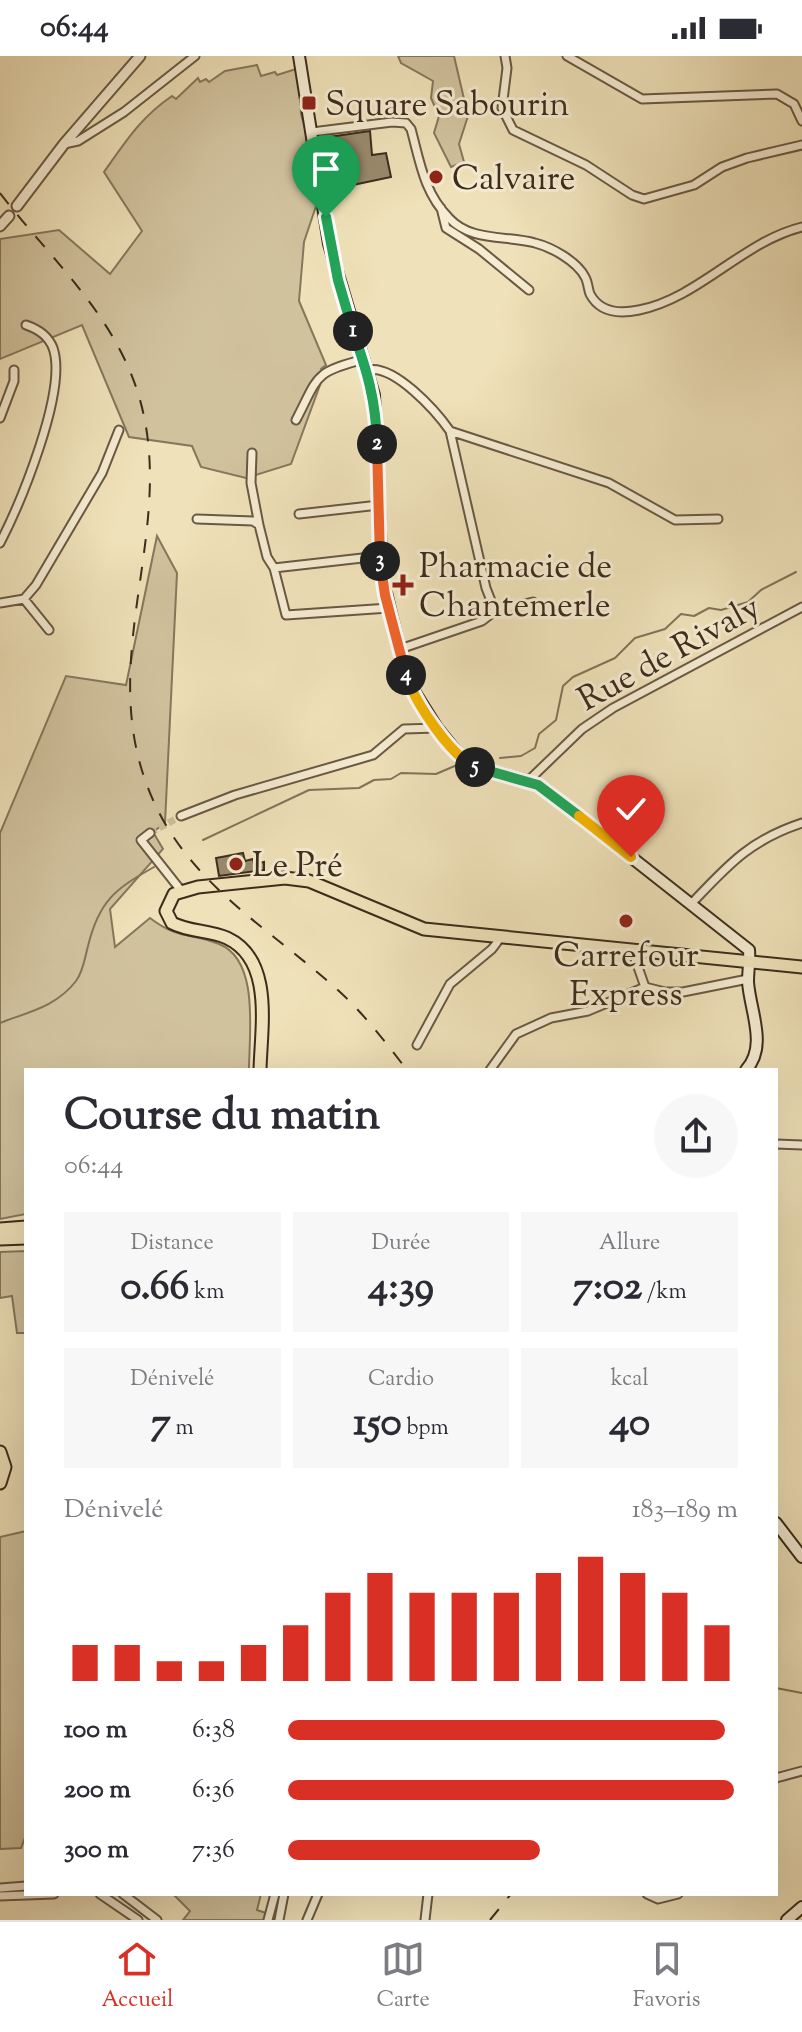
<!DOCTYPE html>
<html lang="fr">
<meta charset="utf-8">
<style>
body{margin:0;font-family:"Sorts Mill Goudy",serif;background:#f7f7f7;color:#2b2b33;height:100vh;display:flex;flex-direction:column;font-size:30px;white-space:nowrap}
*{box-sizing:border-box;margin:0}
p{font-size:26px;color:#7c7c81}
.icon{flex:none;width:44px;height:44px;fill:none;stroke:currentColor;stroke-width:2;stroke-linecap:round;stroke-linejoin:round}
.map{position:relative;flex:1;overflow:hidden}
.sheet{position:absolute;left:24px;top:1012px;width:754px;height:828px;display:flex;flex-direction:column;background:#fff;border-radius:0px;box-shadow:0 8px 32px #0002}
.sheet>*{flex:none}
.pin{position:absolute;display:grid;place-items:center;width:68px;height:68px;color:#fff;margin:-82px -34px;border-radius:50% 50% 50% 0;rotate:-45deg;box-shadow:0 0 8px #0007}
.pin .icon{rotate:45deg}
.km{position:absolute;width:40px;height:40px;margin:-20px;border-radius:50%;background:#222;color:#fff;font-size:22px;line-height:40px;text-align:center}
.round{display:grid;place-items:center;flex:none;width:84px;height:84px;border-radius:42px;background:#f7f7f7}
.overview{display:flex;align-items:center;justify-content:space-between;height:136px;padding:0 40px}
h1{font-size:44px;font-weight:700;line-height:60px}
.stats{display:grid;grid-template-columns:repeat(3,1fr);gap:12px;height:136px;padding:8px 40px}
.stats div{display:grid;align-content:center;border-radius:0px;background:#f7f7f7;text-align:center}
.stats b{font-size:40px;font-weight:700}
.stats small{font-size:22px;font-weight:400}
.stats p{font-size:22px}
.chart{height:224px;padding:16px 40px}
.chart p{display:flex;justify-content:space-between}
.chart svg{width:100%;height:144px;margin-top:8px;stroke:#d93025;stroke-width:6}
ul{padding:0 40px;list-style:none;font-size:26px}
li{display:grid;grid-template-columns:128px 96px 1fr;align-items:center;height:60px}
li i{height:20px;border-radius:10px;background:#d93025}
.status{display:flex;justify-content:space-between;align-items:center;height:56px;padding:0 40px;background:#fff;direction:ltr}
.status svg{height:22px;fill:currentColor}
.menu{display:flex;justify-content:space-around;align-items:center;height:112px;border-top:2px solid #e1e1e2;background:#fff;font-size:22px;color:#7c7c81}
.menu a{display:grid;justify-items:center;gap:4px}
.menu .active{color:#d93025}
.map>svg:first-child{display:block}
</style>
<div class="status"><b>06:44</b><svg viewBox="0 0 49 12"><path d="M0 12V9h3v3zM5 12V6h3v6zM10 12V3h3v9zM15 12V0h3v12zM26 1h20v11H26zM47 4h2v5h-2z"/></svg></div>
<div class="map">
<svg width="802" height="1864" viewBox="0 0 802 1864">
<rect width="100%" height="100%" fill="#efe1b9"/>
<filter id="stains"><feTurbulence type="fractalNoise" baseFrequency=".0025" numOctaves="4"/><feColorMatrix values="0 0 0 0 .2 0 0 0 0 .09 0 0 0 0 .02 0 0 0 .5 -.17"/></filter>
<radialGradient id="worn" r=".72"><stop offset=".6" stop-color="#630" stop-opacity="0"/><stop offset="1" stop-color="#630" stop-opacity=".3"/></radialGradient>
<path fill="#d1c29e" stroke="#86775c" stroke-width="2" d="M398,0H454L468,60L459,88L464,106L451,111L434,77L439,60L431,42L433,25L401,7Z
M257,9L261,20L275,16L277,19L299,12L301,58L310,89L316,150L304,186L299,245L326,309L321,313L324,318L291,408L246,422L201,411L192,390L129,381L82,269L0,303V183L59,174L110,218L142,175L104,116C126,85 141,61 172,40L176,43L198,22L200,26L206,23L209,26L225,15Z
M157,480L177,517L165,767L153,776L163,793L110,853L115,891L150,862C177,883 191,877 219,888C260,904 249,978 249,1014H26V1158L0,1163V777L66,620L126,629Z
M26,1195V1277H17L12,1240L0,1242V1196Z
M26,1475V1779L21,1792L0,1793V1481Z
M173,1838H261L257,1854L266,1857L264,1864H183L190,1855Z"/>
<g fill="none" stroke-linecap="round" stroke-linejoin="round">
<path stroke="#837359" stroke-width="2" d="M500,702L521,700L535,692L539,678L556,664L563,630L573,621L615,602L635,582L665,573L681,558L694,560L709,552L721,554L748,546L761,534L796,516
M203,784L309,734L359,732L374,724L391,723L401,717L436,718L457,709
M0,967C28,956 56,951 76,925C83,916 85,901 88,890C99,845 115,833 154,811
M776,1632L802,1637"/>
</g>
<path fill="#998a6d" stroke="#3c2c1b" stroke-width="2" d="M370,75L372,99L386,97L391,121L329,134L322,82Z
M243,797L245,805L253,803L254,808L264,806V814L219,820L216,802Z"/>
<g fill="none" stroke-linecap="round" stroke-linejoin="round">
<path stroke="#cbbd99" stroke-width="7" stroke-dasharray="7 3.5" stroke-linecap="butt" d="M150,777L181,760"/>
<g stroke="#695942" stroke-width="11">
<path id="minor" d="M505,0L507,12L502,52L513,74L586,109L632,139L644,143L694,129L722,111L747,102L802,89
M567,0L642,43L777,38L794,48L802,65
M312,76L392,66L406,67L411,73C420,106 424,137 449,162C471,186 506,179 535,187C551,191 577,205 585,221C588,226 588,233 590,238C600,257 620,258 639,254C699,242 742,186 802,171
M64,88L78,85L124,56L195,0
M441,152L446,172L479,193L529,234
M368,314C394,308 436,355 450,375L609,427L675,464L718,463
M0,362L14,325V314
M296,364C319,320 313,316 365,303
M450,375L486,532L495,555
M252,397L251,427L259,469
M299,458L379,449
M197,463L253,465L259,469L267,501L274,512L380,500
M0,487C20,448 68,334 53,292C48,279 38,273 26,269
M274,512L286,559L389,552
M24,543L49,574
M0,547L24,543L36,529L102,417L119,374
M400,593L482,565L495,555L533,546
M528,725L582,673L613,652L802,551
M181,760L235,739L373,699L404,673L437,672
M150,777L141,784L183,837
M692,847C728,809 750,784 802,767
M632,894L645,931
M417,989L450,928L492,893L501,881
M490,1014L516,978L551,962L588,955L645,931L665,936H683L748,923
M776,1088L802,1089
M776,1722L802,1715
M0,1832L26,1830
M100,1838L138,1864
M123,1838L157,1864
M647,1838L658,1843L678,1838
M0,1840L54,1838
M268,1864L275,1838
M279,1864L284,1838
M307,1864L318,1838
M425,1864L428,1838"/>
</g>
<g stroke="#695942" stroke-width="13">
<path id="tertiary" d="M17,150L64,88L140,0
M0,170L9,160"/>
</g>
<g stroke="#3c2c1b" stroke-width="14">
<path id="secondary" d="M299,0L329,188L374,339L382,520L407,624L437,672L462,703L478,712L528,725L546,734L749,894C750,905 748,915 748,926C750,955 768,990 746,1014
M776,1467L802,1501
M787,1864L802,1851"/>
</g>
<g stroke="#3c2c1b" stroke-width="15">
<path id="primary" d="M260,1014C261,971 274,904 227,882C209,874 189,876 172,867L166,855L174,838L198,831L285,822L309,825L424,873L802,911
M0,1173L26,1171
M0,1183L26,1182
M0,1396L5,1411L0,1427"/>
</g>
<use href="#minor" stroke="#f5ecd2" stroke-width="7"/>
<use href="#tertiary" stroke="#f5ecd2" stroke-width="9"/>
<use href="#secondary" stroke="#f5ecd2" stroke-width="10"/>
<use href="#primary" stroke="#efe1b9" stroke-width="11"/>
<path stroke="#3c2c1b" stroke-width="2" stroke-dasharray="14 14" stroke-linecap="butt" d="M0,137C49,201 111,255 137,334C182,472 90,603 153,744C191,830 273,875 340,936C365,959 386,987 407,1014
M490,1864L511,1838"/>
</g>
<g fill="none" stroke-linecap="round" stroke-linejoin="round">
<g stroke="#fff" stroke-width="16">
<path id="split-1" d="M326,161L338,224L353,275"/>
</g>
<g stroke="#fff" stroke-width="16">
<path id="split-2" d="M353,275C367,315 376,344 377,388"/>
</g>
<g stroke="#fff" stroke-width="16">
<path id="split-3" d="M377,388L380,505"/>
</g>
<g stroke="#fff" stroke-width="16">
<path id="split-4" d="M380,505L385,539L406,619"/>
</g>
<g stroke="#fff" stroke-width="16">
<path id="split-5" d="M406,619C415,646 449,698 475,711"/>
</g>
<g stroke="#fff" stroke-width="16">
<path id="split-6" d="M475,711L538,729L579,760"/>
</g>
<g stroke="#fff" stroke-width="16">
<path id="split-7" d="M579,760L631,801"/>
</g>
<use href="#split-1" stroke="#22a559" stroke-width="10"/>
<use href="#split-2" stroke="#22a559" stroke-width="10"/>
<use href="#split-3" stroke="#f0652b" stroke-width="10"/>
<use href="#split-4" stroke="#f0652b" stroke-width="10"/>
<use href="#split-5" stroke="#f5b400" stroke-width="10"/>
<use href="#split-6" stroke="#22a559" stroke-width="10"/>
<use href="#split-7" stroke="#f5b400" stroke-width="10"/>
</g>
<g fill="#8f2418" stroke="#f5ecd2" stroke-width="3">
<rect x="301" y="39" width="16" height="16" rx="4"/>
<circle cx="436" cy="121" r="8"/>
<path d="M399 517h8v8h8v8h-8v8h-8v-8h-8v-8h8z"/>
<circle cx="236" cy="808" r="8"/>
<circle cx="626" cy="865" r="8"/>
</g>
<g text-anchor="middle" stroke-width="6" stroke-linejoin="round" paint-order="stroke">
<g font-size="34" fill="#3c2c1b" stroke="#f5ecd2" text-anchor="start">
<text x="325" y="59">Square Sabourin</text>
<text x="452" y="133">Calvaire</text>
<text x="419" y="521">Pharmacie de<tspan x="419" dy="39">Chantemerle</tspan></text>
<text x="252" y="820">Le Pré</text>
<text x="626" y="910" text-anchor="middle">Carrefour<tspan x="626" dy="39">Express</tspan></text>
</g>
<g font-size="34" fill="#3c2c1b" stroke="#f5ecd2">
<text transform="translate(668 596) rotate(-29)" y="12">Rue de Rivaly</text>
</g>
</g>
<rect width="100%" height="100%" filter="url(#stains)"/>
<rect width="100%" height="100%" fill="url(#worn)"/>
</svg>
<div class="pin" style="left:326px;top:161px;background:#1e9e55"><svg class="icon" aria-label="arrive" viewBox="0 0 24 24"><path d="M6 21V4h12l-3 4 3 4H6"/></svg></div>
<div class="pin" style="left:631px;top:801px;background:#d93025"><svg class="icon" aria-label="check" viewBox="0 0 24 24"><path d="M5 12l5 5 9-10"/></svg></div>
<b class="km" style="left:353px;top:275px">1</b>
<b class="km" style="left:377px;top:388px">2</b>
<b class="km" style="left:380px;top:505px">3</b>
<b class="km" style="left:406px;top:619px">4</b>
<b class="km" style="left:475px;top:711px">5</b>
<section class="sheet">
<div class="overview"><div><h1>Course du matin</h1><p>06:44</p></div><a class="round"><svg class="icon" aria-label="share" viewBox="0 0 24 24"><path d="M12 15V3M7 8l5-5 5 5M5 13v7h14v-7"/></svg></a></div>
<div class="stats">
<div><p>Distance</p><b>0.66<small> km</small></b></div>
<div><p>Durée</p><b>4:39</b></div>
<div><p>Allure</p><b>7:02<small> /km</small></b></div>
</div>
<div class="stats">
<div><p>Dénivelé</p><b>7<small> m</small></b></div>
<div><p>Cardio</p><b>150<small> bpm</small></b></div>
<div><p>kcal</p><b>40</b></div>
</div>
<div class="chart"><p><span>Dénivelé</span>183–189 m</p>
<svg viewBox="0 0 160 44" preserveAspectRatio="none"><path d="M5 44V33M15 44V33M25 44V38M35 44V38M45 44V33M55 44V27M65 44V17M75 44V11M85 44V17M95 44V17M105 44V17M115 44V11M125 44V6M135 44V11M145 44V17M155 44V27"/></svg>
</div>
<ul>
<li><b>100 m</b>6:38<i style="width:97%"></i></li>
<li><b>200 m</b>6:36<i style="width:99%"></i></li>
<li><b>300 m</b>7:36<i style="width:56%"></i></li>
</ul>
</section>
</div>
<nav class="menu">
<a class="active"><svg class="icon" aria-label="home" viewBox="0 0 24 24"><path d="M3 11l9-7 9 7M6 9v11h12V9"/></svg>Accueil</a>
<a><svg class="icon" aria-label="map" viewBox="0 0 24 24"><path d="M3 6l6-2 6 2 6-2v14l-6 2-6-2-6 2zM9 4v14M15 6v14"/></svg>Carte</a>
<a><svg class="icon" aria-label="saved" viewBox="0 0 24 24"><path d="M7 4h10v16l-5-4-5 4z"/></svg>Favoris</a>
</nav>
